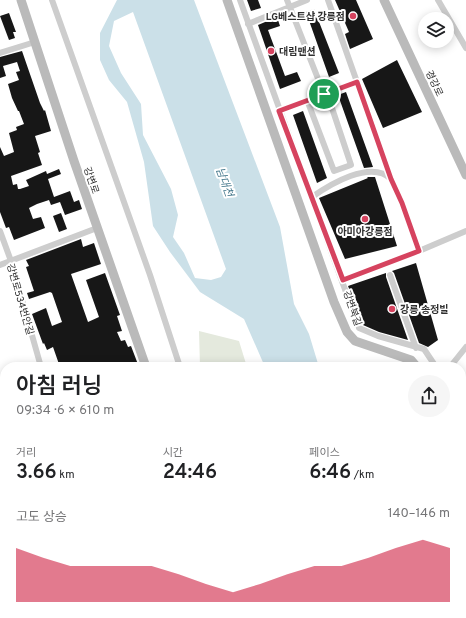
<!DOCTYPE html>
<html lang="ko">
<meta charset="utf-8">
<style>
body{margin:0;font-family:Overpass,"Noto Sans KR",sans-serif;background:#f6f6f6;color:#202124;height:100vh;display:flex;flex-direction:column;font-size:15px;white-space:nowrap}
*{box-sizing:border-box;margin:0}
p{font-size:13px;color:#757577}
.icon{flex:none;width:22px;height:22px;fill:none;stroke:currentColor;stroke-width:2;stroke-linecap:round;stroke-linejoin:round}
.map{position:relative;flex:1;overflow:hidden}
.details{position:absolute;left:0px;top:362px;width:466px;height:256px;display:flex;flex-direction:column;background:#fff;border-radius:16px 16px 0 0;box-shadow:0 2px 10px #0003}
.details>*{flex:none}
.fabs{position:absolute;left:418px;top:12px;display:grid;gap:8px}
.fabs a{display:grid;place-items:center;width:36px;height:36px;border-radius:50%;background:#fff;box-shadow:0 2px 10px #0003;font-size:20px}
.pin{position:absolute;display:grid;place-items:center;width:34px;height:34px;color:#fff;margin:-17px;border:2px solid #fff;border-radius:50%;box-shadow:0 1px 4px #0007}
.round{display:grid;place-items:center;flex:none;width:42px;height:42px;border-radius:21px;background:#f6f6f6}
.summary{display:flex;align-items:center;justify-content:space-between;height:68px;padding:0 16px}
h1{font-size:22px;font-weight:600;line-height:30px}
.stats{display:grid;grid-template-columns:repeat(3,1fr);gap:6px;height:68px;padding:4px 16px}
.stats div{display:grid;align-content:center}
.stats b{font-size:20px;font-weight:600}
.stats small{font-size:11px;font-weight:400}
.stats p{font-size:11px}
.chart{height:112px;padding:8px 16px}
.chart p{display:flex;justify-content:space-between}
.chart svg{width:100%;height:72px;margin-top:4px;fill:#d6435f;opacity:.7}
.map>svg:first-child{display:block}
</style>
<div class="map">
<svg width="466" height="618" viewBox="0 0 466 618">
<rect width="100%" height="100%" fill="#fff"/>
<path fill="#e4e9dd" d="M199,331L239,341L247,367H200Z
M223,613H312L313,618H223Z"/>
<path fill="#cbe0e8" fill-rule="evenodd" d="M117,0H194L280,227L294,304L309,334L319,367H265L244,319L200,292L170,252L153,226L144,162L127,102L109,80L100,60V33ZM133,12L226,269L221,277L211,280L195,278L184,253L173,237L178,215L171,189L143,135L141,104L121,73L109,46L114,21Z
M333,613H396V618H333Z"/>
<path fill="#171717" d="M247,0H258L261,8L251,11Z
M335,0H356L373,39L350,49L345,34L349,32Z
M314,9L339,73L329,77L306,12Z
M9,13L16,32H13L15,38L9,40L0,16Z
M277,17L280,26L268,30L285,76L297,72L301,81L280,89L258,25Z
M22,51L40,103L44,111L45,110L51,131L35,136L40,152L38,153L42,165L11,176L13,185L17,184L18,189H20L29,186L26,180L46,171L47,174L59,169L61,174L48,179L54,197L70,191L74,202L79,200L82,209L65,215L60,202L51,205L49,200L37,204L29,208L33,219L41,217L45,228L14,240L9,227L6,228L0,212V147L4,156L14,152L9,133L17,130L16,127L24,124L19,111H18L12,98L8,84L19,80L16,72L20,71L17,62L3,66L6,76L0,78V57Z
M397,60L422,112L383,128L362,79Z
M346,92L373,167L364,168L338,95Z
M303,111L327,178L317,183L293,115Z
M367,177H375L397,246L345,259L319,198L368,178Z
M61,213L67,229L59,232L53,216Z
M81,239L83,247L94,243L101,264L71,274L88,322L99,317L86,280L105,273L120,315L117,316L122,331L117,332L121,341L125,340L128,347L131,346L139,367H60L53,347L47,350L44,343L43,344L32,314L46,308L52,326L62,322L52,293L50,292L29,299L27,293L34,291L26,267L29,266L26,260Z
M416,263L438,340L428,347L419,343L394,273L392,271Z
M386,273V277L408,340L379,332L363,325L348,286Z"/>
<g fill="none" stroke-linecap="round" stroke-linejoin="round">
<path stroke="#cdcdcd" stroke-width="6" d="M52,0L150,275L180,367
M240,0L359,328L378,336L424,349L436,367
M287,0L324,94
M438,0L466,48
M248,24L307,0
M0,53L35,42
M357,82L391,179
M307,100L334,171L351,165L327,93
M279,111L357,82L328,0
M312,197C329,185 371,159 391,179C393,181 395,187 396,190C405,210 412,230 419,251
M0,231L11,261L41,367
M0,265L97,228
M390,275L416,348
M343,280L419,251L466,231
M450,367L466,347
M461,404L466,412
M0,466L5,465
M0,549L5,548
M211,613V618"/>
<path stroke="#bababa" stroke-width="9" d="M21,0L74,161L146,367
M227,0L334,302L347,332L355,341L411,360L417,367
M384,0L466,175
M179,613L180,618
M457,613V618"/>
</g>
<g fill="none" stroke-linecap="round" stroke-linejoin="round">
<g stroke="#fff" stroke-width="8">
<path id="route" d="M357,82L391,179L402,203L419,251L343,280L279,111Z"/>
</g>
<use href="#route" stroke="#d6435f" stroke-width="5"/>
</g>
<g fill="#d6435f" stroke="#fff" stroke-width="1.5">
<circle cx="353" cy="16" r="4"/>
<circle cx="271" cy="51" r="4"/>
<circle cx="365" cy="219" r="4"/>
<circle cx="392" cy="309" r="4"/>
</g>
<g text-anchor="middle" stroke-width="4" stroke-linejoin="round" paint-order="stroke">
<g font-size="10" font-weight="bold" fill="#303030" stroke="#fff" text-anchor="start">
<text x="345" y="20" text-anchor="end">LG베스트샵 강릉점</text>
<text x="279" y="55">대림맨션</text>
<text x="365" y="235" text-anchor="middle">아미아강릉점</text>
<text x="400" y="313">강릉 송정빌</text>
</g>
<g font-size="10" fill="#303030" stroke="#fff">
<text transform="translate(435 83) rotate(65)" y="4">경강로</text>
<text transform="translate(92 180) rotate(71)" y="4">강변로</text>
<text transform="translate(21 299) rotate(74)" y="4">강변로534번안길</text>
<text transform="translate(353 308) rotate(71)" y="4">강변북길</text>
</g>
<g font-size="11" font-style="italic" fill="#45788c" stroke="#fff">
<text transform="translate(225 182) rotate(70)" y="4">남대천</text>
</g>
</g>
</svg>
<div class="fabs">
<a><svg class="icon" aria-label="layers" viewBox="0 0 24 24"><path d="M12 4l9 5-9 5-9-5zM3 14l9 5 9-5"/></svg></a>
</div>
<div class="pin" style="left:324px;top:94px;background:#1e9e55"><svg class="icon" aria-label="arrive" viewBox="0 0 24 24"><path d="M6 21V4h12l-3 4 3 4H6"/></svg></div>
<section class="details">
<div class="summary"><div><h1>아침 러닝</h1><p>09:34 · 6 × 610 m</p></div><a class="round"><svg class="icon" aria-label="share" viewBox="0 0 24 24"><path d="M12 15V3M7 8l5-5 5 5M5 13v7h14v-7"/></svg></a></div>
<div class="stats">
<div><p>거리</p><b>3.66<small> km</small></b></div>
<div><p>시간</p><b>24:46</b></div>
<div><p>페이스</p><b>6:46<small> /km</small></b></div>
</div>
<div class="chart"><p><span>고도 상승</span>140–146 m</p>
<svg viewBox="0 0 160 44" preserveAspectRatio="none"><path d="M0 44V11L10 17L20 22L30 22L40 22L50 22L60 27L70 33L80 38L90 33L100 27L110 22L120 22L130 17L140 11L150 6L160 11V44z"/></svg>
</div>
</section>
</div>
